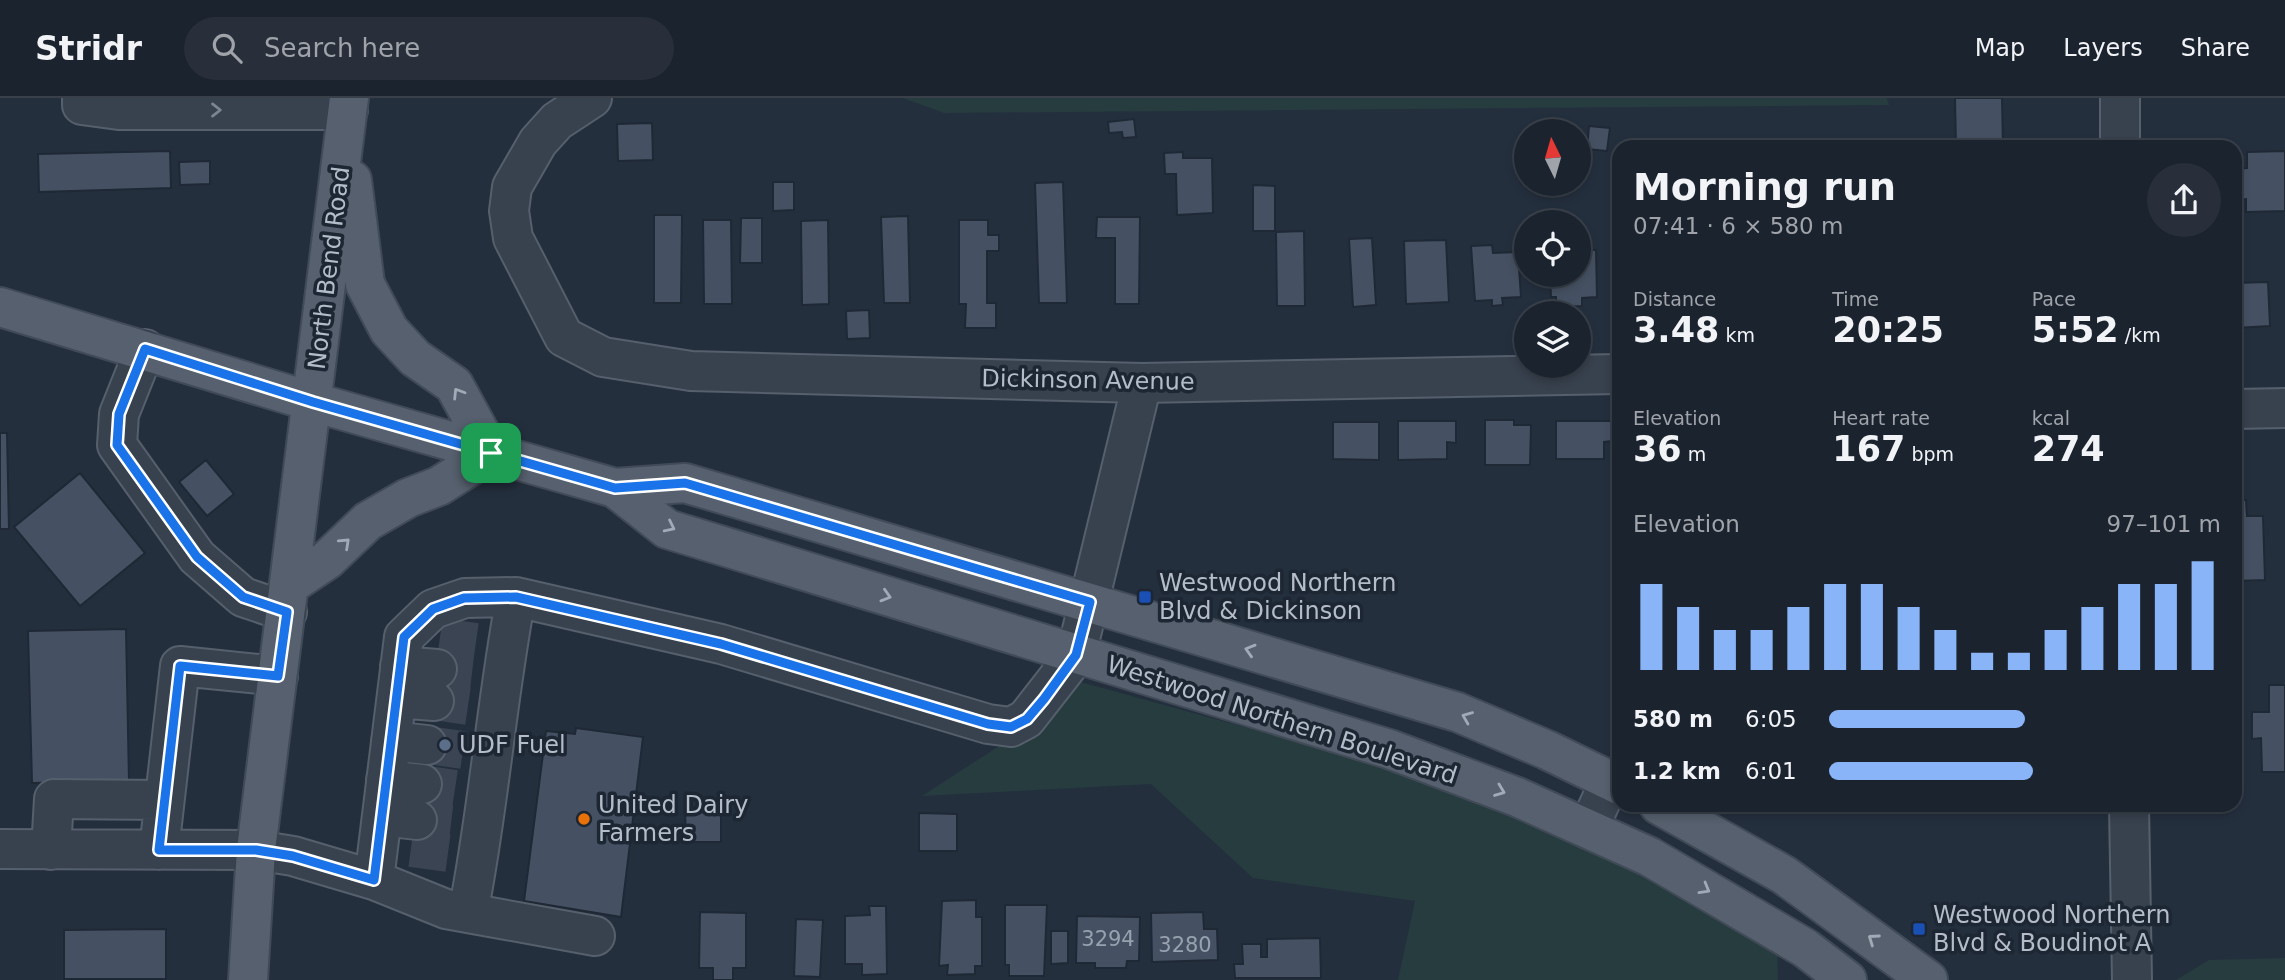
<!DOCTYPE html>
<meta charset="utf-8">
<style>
body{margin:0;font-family:"DejaVu Sans",sans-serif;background:#282f3a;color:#f1f3f6;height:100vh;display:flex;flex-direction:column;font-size:26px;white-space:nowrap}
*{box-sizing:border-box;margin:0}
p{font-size:23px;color:#a0a4aa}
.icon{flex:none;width:38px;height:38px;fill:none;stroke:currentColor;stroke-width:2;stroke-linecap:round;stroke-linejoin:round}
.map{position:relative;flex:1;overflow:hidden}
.details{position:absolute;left:1612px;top:42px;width:630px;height:672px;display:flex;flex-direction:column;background:#1b232e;border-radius:21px;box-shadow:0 4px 10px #0003,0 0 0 2px #39404a}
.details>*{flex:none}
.needle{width:46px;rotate:355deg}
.buttons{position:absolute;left:1514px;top:21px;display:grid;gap:14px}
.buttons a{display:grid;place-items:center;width:77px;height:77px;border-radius:50%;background:#1b232e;box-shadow:0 4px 10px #0003,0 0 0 2px #39404a;font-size:35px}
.pin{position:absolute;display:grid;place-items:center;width:60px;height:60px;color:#fff;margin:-30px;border-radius:14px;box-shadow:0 4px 10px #0006}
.round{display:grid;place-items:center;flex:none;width:74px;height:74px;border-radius:37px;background:#282f3a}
.head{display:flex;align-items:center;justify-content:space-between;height:119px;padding:0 21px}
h1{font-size:38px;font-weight:700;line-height:52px}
.figures{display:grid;grid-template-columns:repeat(3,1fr);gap:10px;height:119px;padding:7px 21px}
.figures div{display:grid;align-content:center}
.figures b{font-size:35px;font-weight:700}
.figures small{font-size:19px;font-weight:400}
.figures p{font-size:19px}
.chart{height:196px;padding:14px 21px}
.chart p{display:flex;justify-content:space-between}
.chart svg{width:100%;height:126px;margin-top:7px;stroke:#8ab4f8;stroke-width:6}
ul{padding:0 21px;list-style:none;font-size:23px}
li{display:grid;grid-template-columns:112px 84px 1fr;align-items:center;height:52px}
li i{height:18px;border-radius:9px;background:#8ab4f8}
header{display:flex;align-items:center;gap:42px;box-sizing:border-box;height:98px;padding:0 35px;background:#1b232e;border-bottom:2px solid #39404a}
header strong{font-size:33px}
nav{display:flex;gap:38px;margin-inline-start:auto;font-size:24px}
.search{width:490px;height:63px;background:#282f3a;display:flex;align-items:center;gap:18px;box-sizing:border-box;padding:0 24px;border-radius:38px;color:#a0a4aa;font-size:26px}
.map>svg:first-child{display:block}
</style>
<header>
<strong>Stridr</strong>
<div class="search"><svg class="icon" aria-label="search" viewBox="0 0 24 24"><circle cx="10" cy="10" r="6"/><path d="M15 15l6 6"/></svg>Search here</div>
<nav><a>Map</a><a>Layers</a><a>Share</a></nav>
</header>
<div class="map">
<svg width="2285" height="882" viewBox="0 0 2285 882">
<rect width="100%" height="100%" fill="#242f3e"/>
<path fill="#263c3f" d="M903,0H1887L1889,7L944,15Z
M1059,578L1309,647L1413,680L1517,699L1777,834L1778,882H1398L1415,803L1253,780L1151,686L922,698L1036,624Z
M2285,860V882H2176L2209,862Z"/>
<path fill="#455162" stroke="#1f2835" stroke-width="2" d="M1955,0H2002L2003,49H1956Z
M1134,21L1136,39L1123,40L1122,34L1109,35L1108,24Z
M652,25L653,62L618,63L617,26Z
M1589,28L1610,30L1607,53L1587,51Z
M170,53L171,90L39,94L38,56Z
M2285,53V113L2246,114V101L2236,102L2235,71L2247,70V54Z
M1183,54V60H1212L1213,115L1177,117L1176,76H1165L1164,55Z
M210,63V86L180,87L179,64Z
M773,84H794V112L773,113Z
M1063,84L1067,205H1039L1035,85Z
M1253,87L1275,88V133H1253Z
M654,117H682L681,205H654Z
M908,118L910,205H884L881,119Z
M1097,119H1140L1139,206H1115V140H1096Z
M741,120H762V165H740Z
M703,122H731L732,206H704Z
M828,122L829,206L802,207L801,123Z
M959,122H988V137H999V153H987V205H996V230H965L966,206H959Z
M1304,133L1305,208H1277L1276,134Z
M1372,140L1376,207L1353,209L1349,141Z
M1446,142L1449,204L1406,206L1404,143Z
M1492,147L1493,155L1518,154L1521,199L1502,200L1503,207L1492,208V202L1475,203L1471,148Z
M1578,152H1596L1597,199L1582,200V208L1556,209V199H1551L1550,177H1578Z
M2268,184L2270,228L2235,230V185Z
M869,212L870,240L847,241L846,213Z
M1485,322H1514V327H1531L1530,367H1485Z
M1398,323H1456V345L1447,344V361L1398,362Z
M1556,323H1612V343L1604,344V361H1556Z
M1333,324H1379V362L1333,361Z
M0,335H7L9,431H0Z
M206,362L234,396L207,418L179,384Z
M80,375L145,455L80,508L14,429Z
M2235,402H2246L2247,418H2263L2265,482L2235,483Z
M126,531L129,683L32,685L28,533Z
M2269,587H2285V674H2262L2261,640L2252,641V614H2269Z
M576,630L643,639L621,819L524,803L546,633L575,636Z
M685,709H721V744H686Z
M919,715L957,716V753H919Z
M976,802V819H982V868H975V876L947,877L948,867L939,868L942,803Z
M1005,807H1047L1044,878H1009V867H1005Z
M869,808H886L887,876L862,877V866H845V818L870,817Z
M700,814L746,815V870H733V882H713V870H699Z
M1203,814L1204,831H1217L1218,862L1152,864L1151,815Z
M1077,818L1140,819L1139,863H1127L1126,870H1095V865H1076Z
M796,821L823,822L820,879L794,878Z
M166,831V881H64V832Z
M1051,833H1068V865L1051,866Z
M1320,840L1321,880H1235L1234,866H1243L1242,846H1261V859H1267V841Z"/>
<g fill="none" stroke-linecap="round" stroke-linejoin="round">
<path stroke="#3a4453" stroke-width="38" stroke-dasharray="38 19" stroke-linecap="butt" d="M440,539L476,544
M437,571L472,575
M434,603L468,608
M427,647L463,652
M422,686L455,691
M417,722L451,726
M411,750L448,755"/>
<g stroke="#565f6c" stroke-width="42">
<path id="minor" d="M82,0V7L119,12H348
M592,0L557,23L538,44L512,89L509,113L513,140L564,239L603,259L691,273L1142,285L1619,276
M2120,0V49
M145,251L119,316L117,347L197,459L243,499L287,514
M2235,311L2285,310
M400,568L437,571
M397,600L434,603
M391,643L427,647
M386,682L422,686
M2129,707L2132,882
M382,718L417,722
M1588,731L1610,683
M0,751L256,752L293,758L374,782L404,539L433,511L465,500L516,499L721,546L988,626L1011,629L1026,621L1076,557L1142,285
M51,752L54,701L164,702
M159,752L180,568L278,578
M374,782L446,811L468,815C489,710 496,604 516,499
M468,815L595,838"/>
</g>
<g stroke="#414a57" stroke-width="42">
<path id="major" d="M352,82L365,186L389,232L415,260L454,287L491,355
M0,209L313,304L615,390L685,385L1457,614L1547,652L1619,687
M615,390L667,431L1389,651L1517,699L1650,759L1805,850L1847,882
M291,486L327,462L368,423L408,400L439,388L491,355
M1659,707L1784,777L1928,882
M248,882L256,752L349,0"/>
</g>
<use href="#minor" stroke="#38414e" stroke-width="38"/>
<use href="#major" stroke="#56606e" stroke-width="38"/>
</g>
<defs><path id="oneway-chevron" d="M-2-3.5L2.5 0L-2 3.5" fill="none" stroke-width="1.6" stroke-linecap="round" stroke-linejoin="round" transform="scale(1.75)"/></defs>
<use stroke="#7c8592" href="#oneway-chevron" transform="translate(216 12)"/>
<g stroke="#a1aab7">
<use href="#oneway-chevron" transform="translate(458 295) rotate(-122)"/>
<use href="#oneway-chevron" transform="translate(670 429) rotate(26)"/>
<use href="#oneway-chevron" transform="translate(345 445) rotate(-43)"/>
<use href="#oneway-chevron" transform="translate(886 498) rotate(17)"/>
<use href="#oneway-chevron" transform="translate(1250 552) rotate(-163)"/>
<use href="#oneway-chevron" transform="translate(1467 619) rotate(-158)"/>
<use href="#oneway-chevron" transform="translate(1500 693) rotate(21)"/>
<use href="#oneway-chevron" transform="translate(1705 791) rotate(30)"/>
<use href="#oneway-chevron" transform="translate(1873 841) rotate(-145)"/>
</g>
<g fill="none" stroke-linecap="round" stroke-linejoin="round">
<g stroke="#fff" stroke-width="14">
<path id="route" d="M145,251L313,304L615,390L685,385L1090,504L1076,557L1044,601L1027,621L1011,629L988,626L721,546L516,499L464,500L433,511L404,539L374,782L293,758L256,752H159L180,568L278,578L287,514L243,499L197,459L117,347L119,316Z"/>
</g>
<use href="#route" stroke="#1a73e8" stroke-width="9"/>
</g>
<g fill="#1a4fb4" stroke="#1d2633" stroke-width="2.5">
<rect x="1138" y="492" width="14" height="14" rx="3.5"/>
<rect x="1912" y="824" width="14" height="14" rx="3.5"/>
</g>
<circle fill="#5c6f8a" stroke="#1d2633" stroke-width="2.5" cx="445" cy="647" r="7"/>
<circle fill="#e8710a" stroke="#1d2633" stroke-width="2.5" cx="584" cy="721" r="7"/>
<g text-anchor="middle" stroke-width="7" stroke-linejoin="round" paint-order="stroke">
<g font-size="21" fill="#98a1af">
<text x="1108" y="848">3294</text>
<text x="1185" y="854">3280</text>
</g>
<g font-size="24" fill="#b4bcc9" stroke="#1d2633">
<text transform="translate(329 170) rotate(-83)" y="8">North Bend Road</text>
<text transform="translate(1088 282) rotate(1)" y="8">Dickinson Avenue</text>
<text transform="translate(1282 622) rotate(18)" y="8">Westwood Northern Boulevard</text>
</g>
<g font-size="24" fill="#b4bcc9" stroke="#1d2633" text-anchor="start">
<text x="1159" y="493">Westwood Northern<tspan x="1159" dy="28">Blvd &amp; Dickinson</tspan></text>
<text x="459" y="655">UDF Fuel</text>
<text x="598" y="715">United Dairy<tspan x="598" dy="28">Farmers</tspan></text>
<text x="1933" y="825">Westwood Northern<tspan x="1933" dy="28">Blvd &amp; Boudinot A</tspan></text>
</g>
</g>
</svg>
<div class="buttons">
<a><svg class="needle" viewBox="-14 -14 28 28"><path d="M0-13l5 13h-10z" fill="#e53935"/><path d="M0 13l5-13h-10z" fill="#a0a4aa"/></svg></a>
<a><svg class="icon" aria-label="locate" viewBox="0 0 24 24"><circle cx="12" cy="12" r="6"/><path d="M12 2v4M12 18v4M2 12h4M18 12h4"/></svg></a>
<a><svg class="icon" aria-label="layers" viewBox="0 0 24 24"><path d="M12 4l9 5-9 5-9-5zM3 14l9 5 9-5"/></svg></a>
</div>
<div class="pin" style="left:491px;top:355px;background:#1e9e55"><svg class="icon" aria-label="arrive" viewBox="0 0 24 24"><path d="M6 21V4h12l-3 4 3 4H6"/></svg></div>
<section class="details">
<div class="head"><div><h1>Morning run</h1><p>07:41 · 6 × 580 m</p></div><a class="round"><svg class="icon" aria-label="share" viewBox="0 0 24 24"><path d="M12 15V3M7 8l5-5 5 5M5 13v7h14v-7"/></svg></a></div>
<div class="figures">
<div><p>Distance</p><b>3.48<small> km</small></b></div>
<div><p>Time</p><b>20:25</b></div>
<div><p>Pace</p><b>5:52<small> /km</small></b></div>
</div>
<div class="figures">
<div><p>Elevation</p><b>36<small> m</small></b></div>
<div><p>Heart rate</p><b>167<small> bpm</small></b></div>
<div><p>kcal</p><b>274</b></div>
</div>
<div class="chart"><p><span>Elevation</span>97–101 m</p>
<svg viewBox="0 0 160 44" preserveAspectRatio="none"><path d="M5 44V14M15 44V22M25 44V30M35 44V30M45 44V22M55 44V14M65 44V14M75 44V22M85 44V30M95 44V38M105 44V38M115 44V30M125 44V22M135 44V14M145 44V14M155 44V6"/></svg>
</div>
<ul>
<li><b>580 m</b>6:05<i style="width:50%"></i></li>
<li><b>1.2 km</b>6:01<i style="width:52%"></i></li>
</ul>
</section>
</div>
